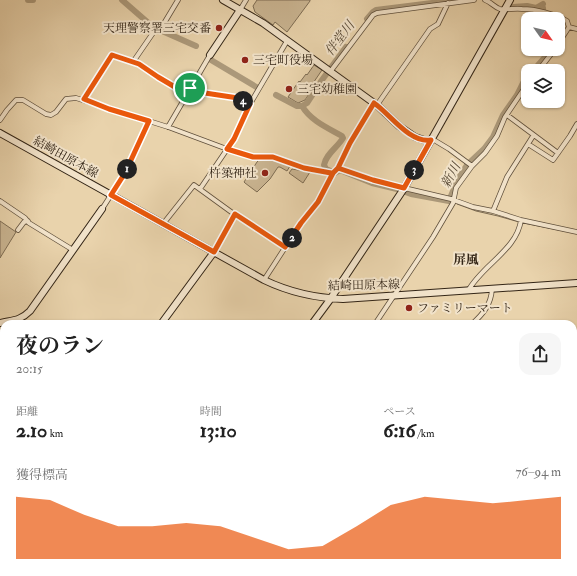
<!DOCTYPE html>
<html lang="ja">
<meta charset="utf-8">
<style>
body{margin:0;font-family:"IM FELL Double Pica","Noto Serif JP",serif;background:#f6f6f6;color:#222;height:100vh;display:flex;flex-direction:column;font-size:15px;white-space:nowrap}
*{box-sizing:border-box;margin:0}
p{font-size:13px;color:#767676}
.icon{flex:none;width:22px;height:22px;fill:none;stroke:currentColor;stroke-width:2;stroke-linecap:round;stroke-linejoin:round}
.map{position:relative;flex:1;overflow:hidden}
.drawer{position:absolute;left:0px;top:320px;width:577px;height:256px;display:flex;flex-direction:column;background:#fff;border-radius:12px 12px 0 0;box-shadow:0 1px 3px #0004}
.drawer>*{flex:none}
.needle{width:26px;rotate:124deg}
.tools{position:absolute;left:521px;top:12px;display:grid;gap:8px}
.tools a{display:grid;place-items:center;width:44px;height:44px;border-radius:8px;background:#fff;box-shadow:0 1px 3px #0004;font-size:20px}
.pin{position:absolute;display:grid;place-items:center;width:34px;height:34px;color:#fff;margin:-17px;border:2px solid #fff;border-radius:50%;box-shadow:0 1px 4px #0007}
.km{position:absolute;width:20px;height:20px;margin:-10px;border-radius:50%;background:#222;color:#fff;font-size:11px;line-height:20px;text-align:center}
.round{display:grid;place-items:center;flex:none;width:42px;height:42px;border-radius:12px;background:#f6f6f6}
.head{display:flex;align-items:center;justify-content:space-between;height:68px;padding:0 16px}
h1{font-size:22px;font-weight:700;line-height:30px}
.figures{display:grid;grid-template-columns:repeat(3,1fr);gap:6px;height:68px;padding:4px 16px}
.figures div{display:grid;align-content:center}
.figures b{font-size:20px;font-weight:700}
.figures small{font-size:11px;font-weight:400}
.figures p{font-size:11px}
.chart{height:112px;padding:8px 16px}
.chart p{display:flex;justify-content:space-between}
.chart svg{width:100%;height:72px;margin-top:4px;fill:#ea580c;opacity:.7}
.map>svg:first-child{display:block}
</style>
<div class="map">
<svg width="577" height="576" viewBox="0 0 577 576">
<rect width="100%" height="100%" fill="#e9d3ac"/>
<filter id="stains"><feTurbulence type="fractalNoise" baseFrequency=".005" numOctaves="4"/><feColorMatrix values="0 0 0 0 .2 0 0 0 0 .09 0 0 0 0 .02 0 0 0 .5 -.17"/></filter>
<radialGradient id="worn" r=".72"><stop offset=".6" stop-color="#630" stop-opacity="0"/><stop offset="1" stop-color="#630" stop-opacity=".3"/></radialGradient>
<path fill="#cab592" stroke="#7e6d54" d="M257,0H310V1L287,32L275,22L273,25L255,12L253,6Z
M314,65L322,70L307,92L309,94L305,100L298,103L288,97L299,81L300,82L306,74L307,75Z
M260,159H273L290,166L287,171L280,167H278L270,179L257,192L245,183L244,182L257,162Z
M292,169L310,172L303,183L289,173Z
M0,221L16,232L0,258Z"/>
<path fill="#ab9879" stroke="#7b6a51" d="M209,572H260L259,576H206Z"/>
<g fill="none" stroke-linecap="round" stroke-linejoin="round">
<path stroke="#7b6a51" stroke-width="1" d="M449,201H450
M457,204L476,211L498,216L519,222
M523,223L564,231"/>
<path stroke="#ab9879" stroke-width="6" d="M28,0H33
M122,0L153,27L196,46
M513,7L527,6L536,8L543,4
M543,8L544,19
M367,19L373,12L376,10L456,0
M211,60L258,88
M533,71L546,56L549,49
M276,95L297,106H302C311,121 328,128 342,136L343,138C337,148 326,154 324,165L326,169L335,173L340,170L372,183L397,189L411,194L449,201L458,179L467,165L484,149L493,137L503,115L517,95L523,83L528,77
M302,106L307,103L322,80L346,47"/>
<g stroke="#60503c" stroke-width="5.5">
<path id="street" d="M485,0C491,2 494,7 500,9C508,10 515,8 522,9C535,9 556,14 567,21L569,27
M240,10L246,0
M569,27L577,29
M558,44L569,27
M133,62L153,33L163,25L178,0
M538,71L555,49
M330,72L373,15L377,13L474,0
M190,89L205,93L238,98L250,104
M84,99L112,55L139,64L158,77L187,93
M377,105L430,29L438,24L448,3
M507,115L558,153
M0,120L7,110L16,100H23L46,114L51,115L56,112L66,99L76,98L168,127L227,149L253,157H273L304,168L333,173
M168,127L210,55
M431,140H434L449,149L472,166
M528,144L553,160L570,136L577,124
M338,168L387,184L451,199L473,207L493,211L521,220L577,232
M200,189L234,139L250,104L287,41
M0,201L25,218L29,223L73,250
M102,209L125,173L149,121
M493,211L507,177L533,136
M163,224L194,185L234,214L285,247
M18,230L24,222L28,221
M214,252L235,215
M264,280L301,223L318,202L333,173L338,168L350,143L374,103
M468,291C482,265 517,250 521,220
M375,324L433,237L453,203L456,188L472,166L485,153L497,136L505,117L528,83
M472,324C483,314 491,305 492,289
M4,334L0,343L4,348
M573,343L577,339
M573,381L577,377
M0,398L2,399
M573,405L577,400
M573,416L577,419
M0,419L4,422
M0,453L4,447
M573,477L577,473
M0,547L4,550
M573,547L577,540
M0,571L4,566
M303,572L309,576
M61,576L64,572
M282,576L285,572
M339,576L341,572
M460,576L462,572
M491,576L493,572
M553,576L556,572"/>
</g>
<g stroke="#332516" stroke-width="8">
<path id="secondary" d="M223,0L263,23L378,106L399,126L415,137L427,141L431,140
M210,55L240,10
M0,133L264,280C289,292 316,298 343,299L577,283
M0,323C13,320 20,321 30,311L102,209
M161,324L214,252
M312,324L329,301L403,190L510,0
M0,381L4,386
M0,511L4,507"/>
</g>
<g stroke="#332516" stroke-width="8">
<path id="highway" d="M0,358L4,362
M0,367L4,371
M136,572L137,576
M141,572L143,576"/>
</g>
<use href="#street" stroke="#f1e2c9" stroke-width="4"/>
<use href="#secondary" stroke="#f1e2c9" stroke-width="6"/>
<use href="#highway" stroke="#e9d3ac" stroke-width="7"/>
</g>
<g fill="none" stroke-linecap="round" stroke-linejoin="round">
<g stroke="#fff" stroke-width="8">
<path id="route" d="M190,88L187,94L185,93L158,77L139,64L112,55L84,99L109,109L149,121L125,173L111,195L214,252L235,214L285,247L301,223L318,202L333,173L338,168L350,143L374,103C389,113 410,144 431,140L404,188L373,180L338,168L333,173H331L304,168L273,157H253L227,149L234,139L250,104L238,98L205,93L190,88"/>
</g>
<use href="#route" stroke="#ea580c" stroke-width="5"/>
</g>
<g fill="#8f2418" stroke="#f1e2c9" stroke-width="1.5">
<circle cx="219" cy="28" r="4"/>
<circle cx="245" cy="60" r="4"/>
<circle cx="289" cy="89" r="4"/>
<circle cx="265" cy="173" r="4"/>
<circle cx="409" cy="308" r="4"/>
</g>
<g text-anchor="middle" stroke-width="4" stroke-linejoin="round" paint-order="stroke">
<g font-size="12" fill="#332516" stroke="#f1e2c9" text-anchor="start">
<text x="211" y="32" text-anchor="end">天理警察署三宅交番</text>
<text x="253" y="64">三宅町役場</text>
<text x="297" y="93">三宅幼稚園</text>
<text x="257" y="177" text-anchor="end">杵築神社</text>
<text x="417" y="312">ファミリーマート</text>
</g>
<g font-size="12" fill="#332516" stroke="#f1e2c9">
<text transform="translate(66 157) rotate(29)" y="4">結崎田原本線</text>
<text transform="translate(364 285) rotate(-1)" y="4">結崎田原本線</text>
</g>
<g font-size="13" font-style="italic" fill="#574834" stroke="#f1e2c9">
<text transform="translate(339 38) rotate(-53)" y="5">伴堂川</text>
<text transform="translate(450 175) rotate(-62)" y="5">新川</text>
</g>
<g font-size="13" font-weight="bold" fill="#332516" stroke="#f1e2c9">
<text x="466" y="264">屏風</text>
</g>
</g>
<rect width="100%" height="100%" filter="url(#stains)"/>
<rect width="100%" height="100%" fill="url(#worn)"/>
</svg>
<div class="tools">
<a><svg class="needle" viewBox="-14 -14 28 28"><path d="M0-13l5 13h-10z" fill="#e53935"/><path d="M0 13l5-13h-10z" fill="#767676"/></svg></a>
<a><svg class="icon" aria-label="layers" viewBox="0 0 24 24"><path d="M12 4l9 5-9 5-9-5zM3 14l9 5 9-5"/></svg></a>
</div>
<div class="pin" style="left:190px;top:88px;background:#1e9e55"><svg class="icon" aria-label="arrive" viewBox="0 0 24 24"><path d="M6 21V4h12l-3 4 3 4H6"/></svg></div>
<b class="km" style="left:127px;top:169px">1</b>
<b class="km" style="left:292px;top:238px">2</b>
<b class="km" style="left:414px;top:170px">3</b>
<b class="km" style="left:243px;top:101px">4</b>
<section class="drawer">
<div class="head"><div><h1>夜のラン</h1><p>20:15</p></div><a class="round"><svg class="icon" aria-label="share" viewBox="0 0 24 24"><path d="M12 15V3M7 8l5-5 5 5M5 13v7h14v-7"/></svg></a></div>
<div class="figures">
<div><p>距離</p><b>2.10<small> km</small></b></div>
<div><p>時間</p><b>13:10</b></div>
<div><p>ペース</p><b>6:16<small> /km</small></b></div>
</div>
<div class="chart"><p><span>獲得標高</span>76–94 m</p>
<svg viewBox="0 0 160 44" preserveAspectRatio="none"><path d="M0 44V6L10 8L20 17L30 24L40 24L50 22L60 24L70 31L80 38L90 36L100 24L110 11L120 6L130 8L140 10L150 8L160 6V44z"/></svg>
</div>
</section>
</div>
